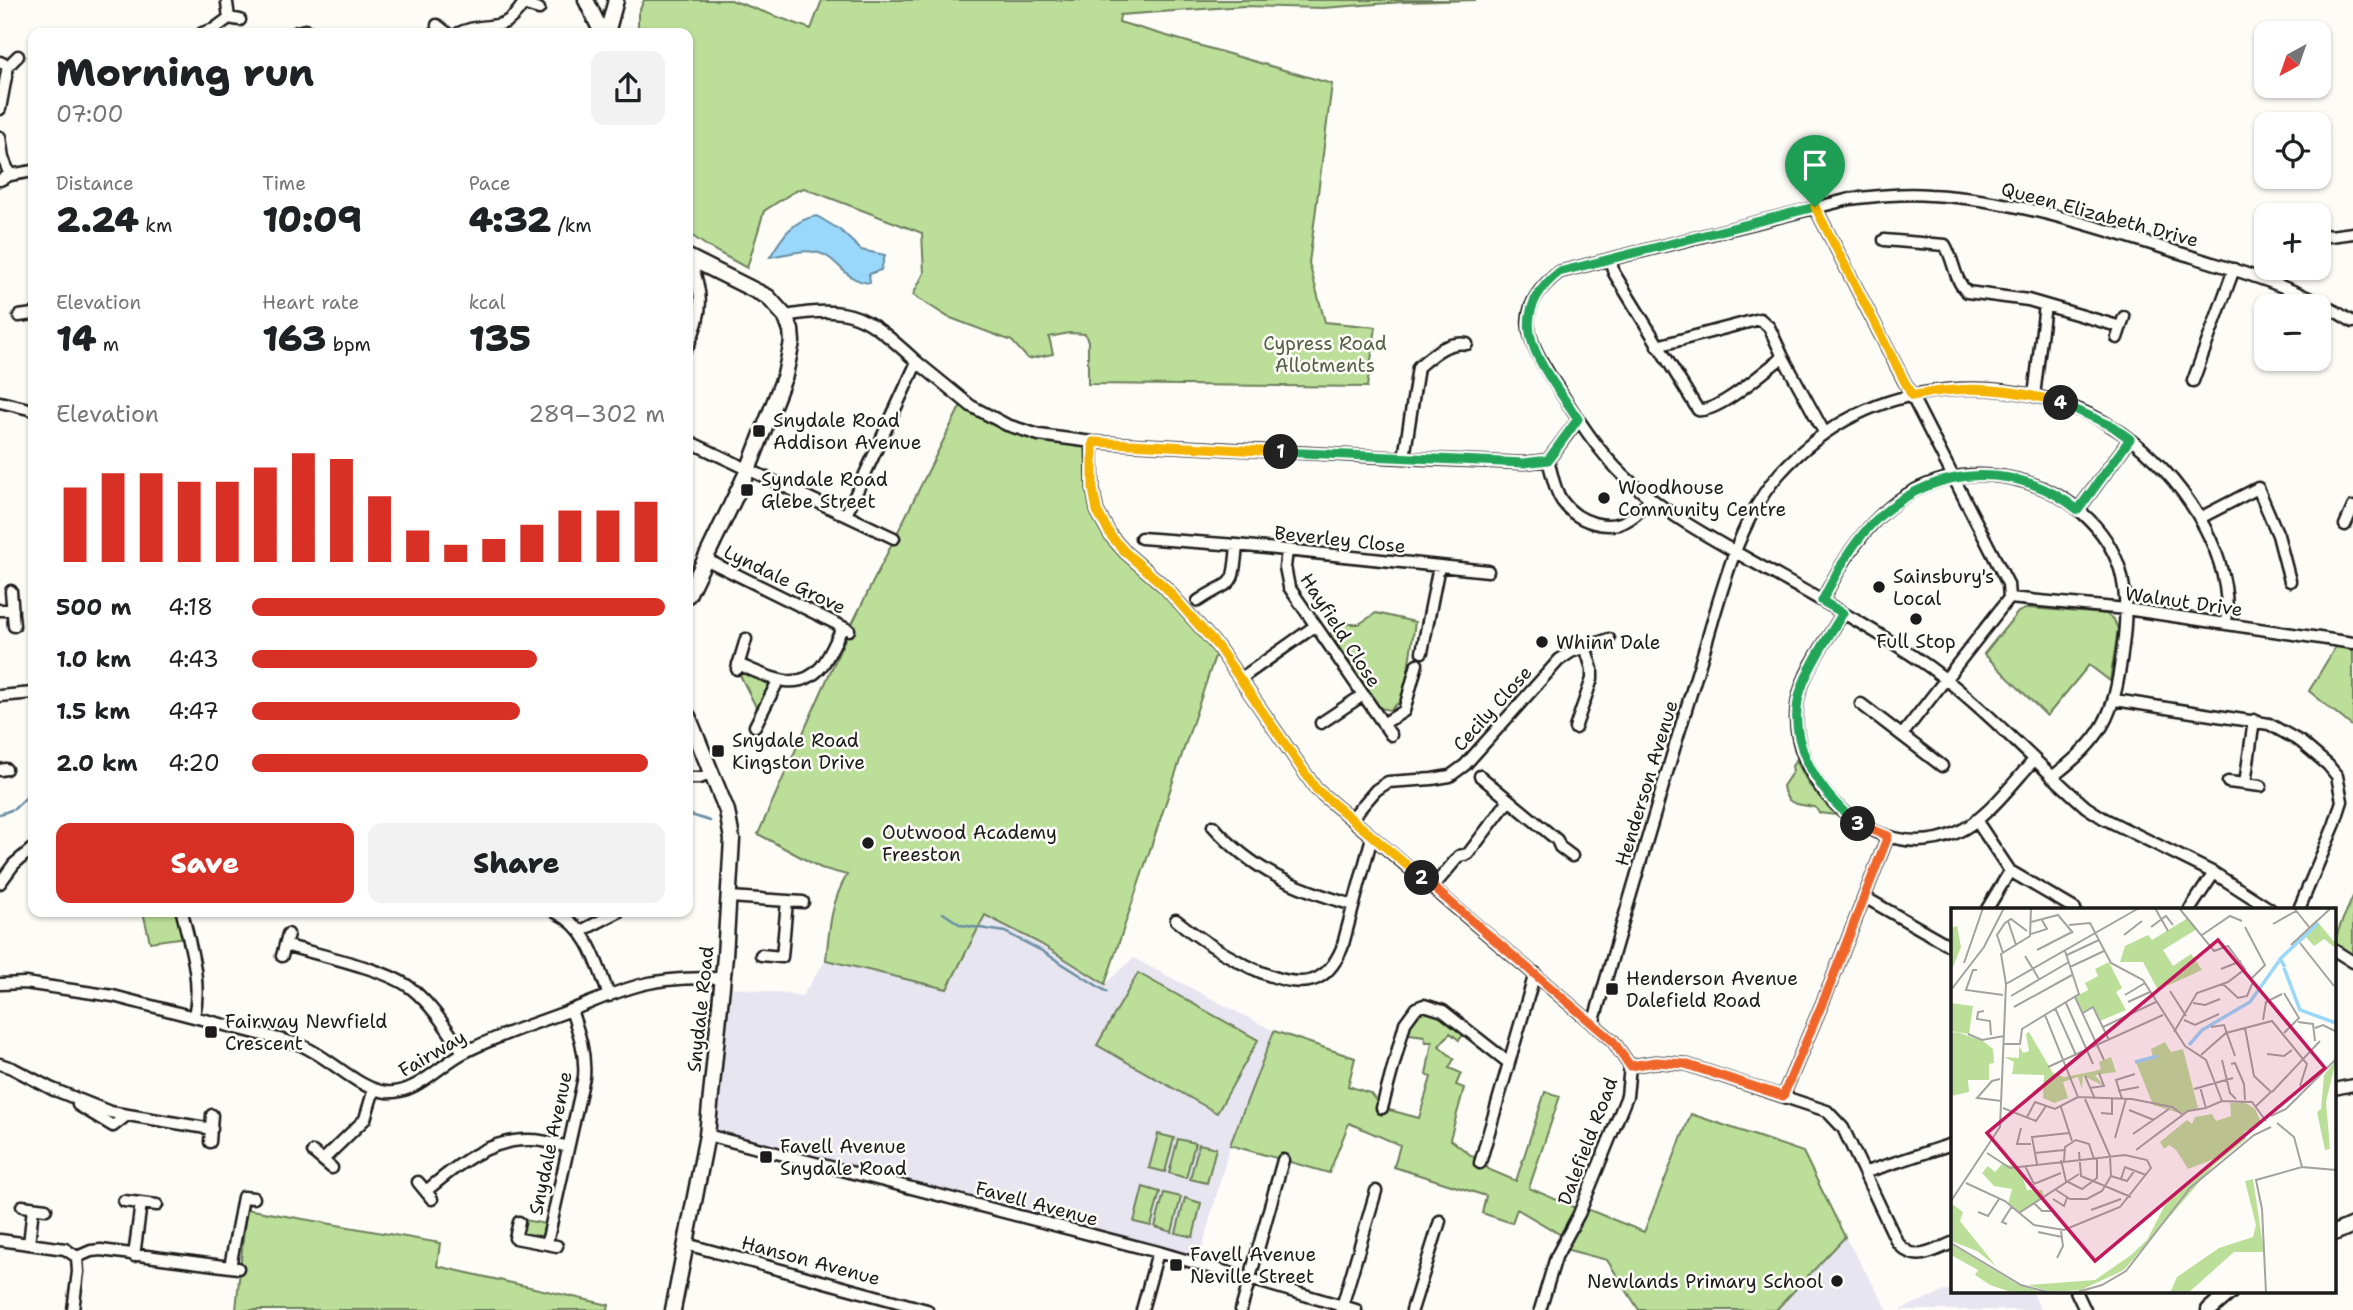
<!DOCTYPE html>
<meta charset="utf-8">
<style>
body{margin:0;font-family:"Shantell Sans",sans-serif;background:#f2f2f2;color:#202124;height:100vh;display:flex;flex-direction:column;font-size:26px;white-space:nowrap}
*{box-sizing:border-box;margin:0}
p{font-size:23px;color:#757577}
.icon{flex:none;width:38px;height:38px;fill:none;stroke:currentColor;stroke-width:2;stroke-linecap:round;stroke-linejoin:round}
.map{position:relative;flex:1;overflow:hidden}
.side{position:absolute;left:28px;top:28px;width:665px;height:889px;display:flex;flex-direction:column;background:#fff;border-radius:14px;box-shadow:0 2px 5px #0004}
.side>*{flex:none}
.needle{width:46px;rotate:220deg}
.fabs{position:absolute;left:2254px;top:21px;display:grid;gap:14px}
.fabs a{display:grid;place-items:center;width:77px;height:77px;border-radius:14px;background:#fff;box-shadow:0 2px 5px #0004;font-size:35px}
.pin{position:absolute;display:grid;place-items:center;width:60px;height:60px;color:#fff;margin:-72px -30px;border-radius:50% 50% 50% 0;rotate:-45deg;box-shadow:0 0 7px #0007}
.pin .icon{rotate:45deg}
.km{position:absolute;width:35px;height:35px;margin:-18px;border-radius:50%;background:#222;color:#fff;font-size:19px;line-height:35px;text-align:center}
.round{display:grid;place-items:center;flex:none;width:74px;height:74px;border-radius:14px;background:#f2f2f2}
.head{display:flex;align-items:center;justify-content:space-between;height:119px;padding:0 28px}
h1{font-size:38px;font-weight:800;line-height:52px}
.figures{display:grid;grid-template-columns:repeat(3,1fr);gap:10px;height:119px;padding:7px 28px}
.figures div{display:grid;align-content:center}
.figures b{font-size:35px;font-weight:800}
.figures small{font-size:19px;font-weight:400}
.figures p{font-size:19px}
.chart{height:196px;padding:14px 28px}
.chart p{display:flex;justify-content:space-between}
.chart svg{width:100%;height:126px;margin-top:7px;stroke:#d93025;stroke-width:6}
.button{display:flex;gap:14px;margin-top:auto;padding:14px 28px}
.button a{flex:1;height:80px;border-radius:14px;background:#d93025;color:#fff;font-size:28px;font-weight:800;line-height:80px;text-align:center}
.button a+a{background:#f2f2f2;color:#202124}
ul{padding:0 28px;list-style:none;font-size:23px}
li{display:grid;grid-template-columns:112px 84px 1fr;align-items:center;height:52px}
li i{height:18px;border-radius:9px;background:#d93025}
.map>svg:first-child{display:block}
</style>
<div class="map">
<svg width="2353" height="1310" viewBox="0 0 2353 1310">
<rect width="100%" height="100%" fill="#fdfcf7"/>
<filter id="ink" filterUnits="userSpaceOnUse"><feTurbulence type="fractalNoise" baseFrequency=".0143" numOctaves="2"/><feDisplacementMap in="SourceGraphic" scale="14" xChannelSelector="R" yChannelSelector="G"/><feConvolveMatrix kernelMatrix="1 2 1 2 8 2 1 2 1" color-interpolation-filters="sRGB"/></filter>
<g filter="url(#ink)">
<path fill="#e7e5f0" d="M787,851L984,915L1041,944L1105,984L1133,958L1274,1031L1230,1145L1198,1263L707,1135L722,986L802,996L826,960L829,930L838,890L847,876L821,868Z
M1845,1237L1888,1310H1775L1828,1252Z
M1952,1288V1291H2032L2041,1310H1899Z"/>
<path fill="#bbdf99" stroke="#6c7e5a" stroke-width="2" d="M644,0H731L811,29L822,0H1476L1403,2L1323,8L1244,6L1120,15L1119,22L1332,84L1309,263L1325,322L1376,327L1367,387L1088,384V341L1085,334L1069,333L1049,337L1053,354L1028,359L1012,341L948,317L913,295L924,273L922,233L804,188L795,191L764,211L747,268L710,248L688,233V33H638V14Z
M963,401L1007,425L1092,442L1093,489L1111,536L1218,647L1105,984L1041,944L985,915L947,989L826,960C829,931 831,901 847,875L821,868L758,834L849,630Z
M2028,608L2106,614L2114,620L2118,629L2110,681L2089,665L2047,716L1984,654L2018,612Z
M1376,613L1415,622L1404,698L1390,710L1380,708L1330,634L1342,624H1359Z
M2339,641L2353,643V727L2309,691Z
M737,669L778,681L760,715Z
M1796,760L1809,785L1836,815L1819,813L1816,808C1803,803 1786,809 1783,786L1793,771L1792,766Z
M2353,896V962L2334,950C2334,934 2347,912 2353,896Z
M143,912H182L187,937L150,942Z
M1138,973L1258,1040L1217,1113L1097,1045Z
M1424,1005L1467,1030L1459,1040L1450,1033L1439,1046L1454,1059L1449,1068L1461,1073L1456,1085L1464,1088L1450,1139L1490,1170L1516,1181L1545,1092L1560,1096L1529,1188L1580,1210L1582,1207L1644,1232L1691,1114L1803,1152L1845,1237L1776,1310H1639L1607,1260L1561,1248L1566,1238L1517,1209L1512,1223L1482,1213L1486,1196L1394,1167L1400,1145L1349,1123L1329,1173L1230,1145L1274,1031L1355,1058L1348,1086L1370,1093L1382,1108L1419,1118L1431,1077L1426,1075L1432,1042H1426L1424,1036L1402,1033Z
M1158,1134L1174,1138L1165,1172L1149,1168Z
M1178,1139L1195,1143L1186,1178L1169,1173Z
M1199,1144L1216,1148L1207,1183L1190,1179Z
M1143,1187L1160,1192L1151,1226L1134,1222Z
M1164,1193L1181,1197L1172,1232L1155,1227Z
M1185,1198L1201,1203L1193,1237L1176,1233Z
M246,1209L440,1243L437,1266L609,1305L608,1310H236Z
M519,1219L551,1225L547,1243L515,1238Z"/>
<path fill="#9ad8fb" stroke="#688da2" stroke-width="2" d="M817,216L840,230L861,250L885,255L881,270L869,274L870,283C843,281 839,258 819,253C804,248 785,255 770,257C782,237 792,220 817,216Z"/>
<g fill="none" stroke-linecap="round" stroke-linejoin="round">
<path stroke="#688da2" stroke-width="2.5" d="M0,814L14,809L33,791
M688,814L710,821
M943,913L961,925L1005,932L1042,951L1107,992"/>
<g stroke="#1c1c1c" stroke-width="15">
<path id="street" d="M227,3L229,18
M437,25L447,33
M297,32L305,30L314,33
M202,33L214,29L229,18L240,20
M459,33C488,19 502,37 523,4L539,9
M0,62L8,66L18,56
M0,109L8,66
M0,137L3,158L10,175
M0,180L10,175L33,171
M1815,207L2008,584L2009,598L1902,735
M2319,234L2330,236L2353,233
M1884,240L1945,245C1954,260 1954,280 1967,292L2028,300L2121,327
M1610,259L1614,273L1698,410C1719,413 1765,370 1783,357
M19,316L33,314
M785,316C854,304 867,317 917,362L846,515
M2117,338L2124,317
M688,346C704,312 703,294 690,259
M1657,346L1760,319L1769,327L1783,357L1824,432
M917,362L971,406L1007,425L1039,435L1092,442L1404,458L1524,463L1548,460
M2193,381L2234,269
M2034,396L2045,305
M0,402L33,410
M1578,420L1548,460C1552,473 1554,490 1562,501C1577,522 1609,533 1631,518C1639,513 1645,505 1650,498
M688,441L894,538
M1092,442L1093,489L1097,511L1111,536L1125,552L1164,586L1218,647L1316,789L1613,1041L1630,1066L1627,1096L1579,1214L1556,1257L1540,1310
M1404,458L1418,367C1432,355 1447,341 1467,344
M2078,510L2130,439
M2200,518L2258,488L2278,535L2290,581
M2345,525L2353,507
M1141,538L1237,545L1488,571
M1287,551L1285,567L1289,587L1391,735
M705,559L849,630
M11,591L14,626
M2009,598L2126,609L2353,643
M1198,601C1233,577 1233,593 1237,545
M1822,601C1842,562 1863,526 1899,500C1972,447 2091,482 2120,569C2128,597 2126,625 2122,653C2114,717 2103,738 2052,777
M0,610H13
M1843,613C1827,640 1805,668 1798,699C1782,780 1876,868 1956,833C1987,819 2011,785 2034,760
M1422,652L1439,566
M738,664C764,675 797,695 821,667C830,656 836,639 843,627
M737,669L746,639
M1240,679L1315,626
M0,696L33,693
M2115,700L2269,724L2301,742L2328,765L2337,776L2342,801L2334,826L2299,909
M1861,704L1942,766
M1321,723L1363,695
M1383,724L1404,711L1417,664
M755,726L778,681
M1575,728L1592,679V669L1585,646
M0,770L6,769
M1480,776L1509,800
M688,778H700L712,773
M2228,782L2261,786
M2245,784L2254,720
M1351,819L1376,790L1388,782L1432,779L1450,776L1465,765L1559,660L1571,652L1609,639
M1976,820L2010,871L2075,909
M1213,826C1254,872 1295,888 1353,905
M0,883L14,864L33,848
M1433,887L1459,856L1468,854L1509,800L1557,840L1560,847L1572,856
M730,897L803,902
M1866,898L1952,947
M1987,909L2010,871
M2190,909L2214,873
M2270,909L2214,873L2103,818L2086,807C2033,761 1985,707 1928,666C1873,628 1813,596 1755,563C1709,537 1662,512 1623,475C1595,448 1575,414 1554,382C1526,338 1512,309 1559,272L1850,199C1876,196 1903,193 1930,195C2015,199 2099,228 2180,253C2239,271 2300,288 2353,322
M182,912C190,946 202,981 194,1016
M555,912C589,928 597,963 609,996
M1176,920C1203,942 1277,992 1313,980C1328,975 1336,962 1342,948L1372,837
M581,931L618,912
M285,945C318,955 388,969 412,989C433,1006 448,1031 463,1052
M2334,950L2353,962
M761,955L782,957L787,901
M282,956L288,934
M0,984L25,983L113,996L298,1044C328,1055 357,1089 386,1092C416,1095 440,1064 465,1052C500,1034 537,1023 574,1009C598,1000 623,988 649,983C673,978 698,978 723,978
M1593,1024C1628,904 1663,783 1700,664C1719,603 1736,521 1780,473C1824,424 1881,396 1946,390C2006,384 2072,399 2122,433C2179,473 2234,551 2226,624
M0,1064L12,1068L54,1090
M1630,1066L1656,1062L1685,1064L1827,1111L1843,1128L1897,1242C1915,1264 1930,1252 1952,1243
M50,1088L110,1112L212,1129
M2334,1089L2353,1085
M1783,1096L1830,985L1888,836
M78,1105L113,1126L127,1115
M1382,1108L1405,1023L1416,1008L1424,1005L1443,1011L1509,1063
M707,1135L1158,1252L1356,1310
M210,1142L212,1115
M313,1152L332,1168
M323,1160L365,1119L374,1089
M1480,1163L1535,973
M1866,1172L1952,1144
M418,1182L432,1199
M426,1191C456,1166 489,1138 531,1140C543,1140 556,1144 568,1147
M124,1201L157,1205
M22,1206L46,1209
M519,1222L515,1238L557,1246
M0,1240L65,1249L77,1257L78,1272L73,1310
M547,1243L584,1077C586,1053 579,1033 571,1010
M29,1244L33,1208
M686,1244L927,1310
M134,1256L141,1203
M77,1257L91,1251L101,1250L238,1268
M230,1267L243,1197L254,1198
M2076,1291L2085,1310
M1142,1310L1158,1252
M1241,1310L1283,1160
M1341,1310L1376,1191
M1412,1310L1440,1221"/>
</g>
<g stroke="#1c1c1c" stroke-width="19">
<path id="secondary" d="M586,0L602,33
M607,33L616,0
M688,257L768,297L785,316L791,330L792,342L785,375L748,470L688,595
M2334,1233L2353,1225
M673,1310L707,1135L725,956L732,839L727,811L688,716
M2209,1310L2231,1291"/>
</g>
<use href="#street" stroke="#fdfcf7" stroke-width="10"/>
<use href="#secondary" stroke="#fdfcf7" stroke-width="14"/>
</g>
</g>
<g fill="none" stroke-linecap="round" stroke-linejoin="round" filter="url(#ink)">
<g stroke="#fff" stroke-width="14">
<path id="split-1" d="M1281,452L1524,463L1548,460L1578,419C1546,370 1497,321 1559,272L1815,207"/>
</g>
<g stroke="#fff" stroke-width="14">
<path id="split-2" d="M1281,452L1093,442V489L1097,511L1111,536L1125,552L1164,586L1218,647L1316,789L1422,878"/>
</g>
<g stroke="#fff" stroke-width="14">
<path id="split-3" d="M1422,878L1613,1041L1630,1066L1656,1062L1685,1064L1783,1096L1830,985L1888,836L1858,824"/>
</g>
<g stroke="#fff" stroke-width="14">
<path id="split-4" d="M1858,824C1817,791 1782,737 1803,684C1813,659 1829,636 1843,613L1822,601C1838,570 1854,539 1880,516C1937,464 2019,462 2078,510L2130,439L2112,426L2061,403"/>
</g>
<g stroke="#fff" stroke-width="14">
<path id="split-5" d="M1815,207L1912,396C1962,385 2012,388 2061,403"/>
</g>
<use href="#split-1" stroke="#22a559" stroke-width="9"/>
<use href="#split-2" stroke="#f5b400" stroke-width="9"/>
<use href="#split-3" stroke="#f0652b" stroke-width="9"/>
<use href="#split-4" stroke="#22a559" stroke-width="9"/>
<use href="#split-5" stroke="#f5b400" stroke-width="9"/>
</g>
<g fill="#1c1c1c" stroke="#fdfcf7" stroke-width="2.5">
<rect x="752" y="424" width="14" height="14" rx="3.5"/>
<rect x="740" y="483" width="14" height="14" rx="3.5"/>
<circle cx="1604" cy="498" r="7"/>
<circle cx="1879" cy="587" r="7"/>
<circle cx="1916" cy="619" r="7"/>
<circle cx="1542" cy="642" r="7"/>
<rect x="711" y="744" width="14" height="14" rx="3.5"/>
<circle cx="868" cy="843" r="7"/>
<rect x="1605" y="982" width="14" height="14" rx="3.5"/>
<rect x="204" y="1025" width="14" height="14" rx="3.5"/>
<rect x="759" y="1150" width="14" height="14" rx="3.5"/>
<rect x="1169" y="1258" width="14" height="14" rx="3.5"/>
<circle cx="1837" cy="1281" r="7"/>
</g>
<g text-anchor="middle" stroke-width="5" stroke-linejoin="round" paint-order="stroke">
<g font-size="19" fill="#1c1c1c" stroke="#fdfcf7">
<text transform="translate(2100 214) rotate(15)" y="7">Queen Elizabeth Drive</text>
<text transform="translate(1340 539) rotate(6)" y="7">Beverley Close</text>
<text transform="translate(785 579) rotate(26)" y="7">Lyndale Grove</text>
<text transform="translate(2184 601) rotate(8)" y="7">Walnut Drive</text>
<text transform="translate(1341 630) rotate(57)" y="7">Hayfield Close</text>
<text transform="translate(1492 708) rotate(-48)" y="7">Cecily Close</text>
<text transform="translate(1646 783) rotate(-73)" y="7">Henderson Avenue</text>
<text transform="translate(700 1009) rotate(-84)" y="7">Snydale Road</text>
<text transform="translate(432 1053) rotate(-30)" y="7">Fairway</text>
<text transform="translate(1587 1141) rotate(-69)" y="7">Dalefield Road</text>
<text transform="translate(550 1143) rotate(-78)" y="7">Snydale Avenue</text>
<text transform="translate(1037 1203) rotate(15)" y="7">Favell Avenue</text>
<text transform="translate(811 1260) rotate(15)" y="7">Hanson Avenue</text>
</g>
<g font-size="19" fill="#546048" stroke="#fdfcf7">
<text x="1325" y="350">Cypress Road<tspan x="1325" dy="22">Allotments</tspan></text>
</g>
<g font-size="19" fill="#1c1c1c" stroke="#fdfcf7" text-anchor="start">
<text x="773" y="427">Snydale Road<tspan x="773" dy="22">Addison Avenue</tspan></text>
<text x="761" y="486">Syndale Road<tspan x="761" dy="22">Glebe Street</tspan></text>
<text x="1618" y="494">Woodhouse<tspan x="1618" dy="22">Community Centre</tspan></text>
<text x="1893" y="583">Sainsbury's<tspan x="1893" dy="22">Local</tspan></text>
<text x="1916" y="648" text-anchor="middle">Full Stop</text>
<text x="1556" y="649">Whinn Dale</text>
<text x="732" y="747">Snydale Road<tspan x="732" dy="22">Kingston Drive</tspan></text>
<text x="882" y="839">Outwood Academy<tspan x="882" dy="22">Freeston</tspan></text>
<text x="1626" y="985">Henderson Avenue<tspan x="1626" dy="22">Dalefield Road</tspan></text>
<text x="225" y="1028">Fairway Newfield<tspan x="225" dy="22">Crescent</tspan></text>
<text x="780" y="1153">Favell Avenue<tspan x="780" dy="22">Snydale Road</tspan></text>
<text x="1190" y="1261">Favell Avenue<tspan x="1190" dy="22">Neville Street</tspan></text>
<text x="1823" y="1288" text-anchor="end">Newlands Primary School</text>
</g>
</g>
<g transform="translate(1951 908)">
<rect width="385" height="385" fill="#fdfcf7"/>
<path d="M237,10L246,21L212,42L222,58L240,46L251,62L207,82L192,54H169L174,38L197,27L201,32ZM365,12L385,36L383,39L373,31L363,38L355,29L349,35L345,32ZM6,18L10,39L0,64V20ZM158,54L171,80L165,84L175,102L149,113L142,99L132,105L124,89L137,82L134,75L147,68L144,61ZM0,95L22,98L18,126L0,123ZM6,124L32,133L42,141L43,155L38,156V172H17L18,184L0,188V125ZM78,124L102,165L113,169L144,163L150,161L148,154L160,149L165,164L144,167L153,178L132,168L131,181L127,169L112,174L117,190L103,195L92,190L93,167L61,166L63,154L53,149L68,150V138L72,145L78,143L75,126ZM214,134L220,144L232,141L247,200L231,206L202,197L185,154L202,151L200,141ZM385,152L375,194L379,241L374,242L366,204L370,201L373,167ZM293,194L304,201L311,216L293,224L295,231L262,258L173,362L130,382L100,384L77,377L144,372L180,347L196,332L214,297L263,251L237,261L225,242L218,237L213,241L209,234L236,212L241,216L244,209L261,206L265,213L280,208L279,195ZM51,256L68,259L76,282H91L93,289L68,305L57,296L61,281L43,278L31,265L37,258L44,264ZM302,271L313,344H283L237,385H219L226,369L268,340L302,329L305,317L294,273ZM0,295L12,304L9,313L45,358L26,343L0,333ZM0,336L64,375L92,385L60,384L39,377L24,367L27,362L0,347Z" fill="#bbdf99"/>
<path fill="none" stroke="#9ad8fb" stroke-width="3.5" d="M334,59L329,51L367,15M333,60L349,102L385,115M238,137L251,122L299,94L328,53M184,154L207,148"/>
<path fill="none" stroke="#a3a29f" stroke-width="2" d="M204,0L217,23M343,0L358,19M57,13L65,37M80,14L107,7L122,25M322,16L345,3M118,17L139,15L160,55L192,72L234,138L255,152L271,193M200,19L215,8L222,17M294,19L314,57L301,70M80,26L96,21L91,12M173,27L191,13M251,27L279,8L291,13M349,35L383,78M340,37L380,0M86,42L121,24M52,45L46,27L54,15L60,11L76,23M116,47L148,32M74,48L88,71M13,55L32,0M119,59L153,43M270,61L290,53M26,62H22L15,82L52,87M55,76L50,46L79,28L80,0M272,76L287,90L296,88L302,74L294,63M0,82L33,39L53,0M219,83L235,108M174,87L194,75M60,88L118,54M124,89L153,152M177,94L199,84M115,95L142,156M242,95L254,97L269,91M63,99L121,67M104,100L125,147M33,103L27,104L26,111L39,113L40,127M132,105L142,99L158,132M94,107L127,189L181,191L221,199L231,206M233,112L244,117L268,106M312,112L315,94L331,86M347,114L362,116L364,133M152,119L205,94M260,119L273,117L284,148M294,120L303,168L319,183M364,120L372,117L384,123M223,124L246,85L277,74L294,61L277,38L263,43L228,0M333,125L348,110L333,85M17,126L31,132L53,128M53,136H69L71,121L128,86L114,43M316,146L333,148L341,142M250,147L275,125L321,113L356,156L349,178M271,152L279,185L285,191M280,156L284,155L293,176L294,192M97,159L212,107M134,168L144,191M49,171L41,173L26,190L51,193M249,179L255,200L271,193M139,180L153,178L148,165M243,181L282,170M167,183L188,179M321,184L369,133M171,191L165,172L184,166M271,193L301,194L315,213M305,198L321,183M110,199L121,233M52,200L85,213L95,198M178,202L203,212M150,205L161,206V191M320,208L335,201L385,151M76,209L84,194L104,201L127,189M326,215L343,229L351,259L385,262M70,220L66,236H80M182,226L218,201M164,230L175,191M185,242L237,203L255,200M128,244L130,268L180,289M84,245L113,242M110,252L115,273L131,281L146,270V251M113,253L114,239L125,232L138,236L143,251M86,256L81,229L118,225M74,258L83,276L110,265M160,268L176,273L184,262M170,271L174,259L195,267M15,275L54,293L83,317L113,322L169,299L200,260L196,252L174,247L59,260L36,245M105,282L119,291H136L151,283L160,268L159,248L134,191M102,291L113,298L116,290M0,293L49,219L55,76L188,0M83,295L91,303H102M140,302L170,291M27,304L37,308L48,291M68,305L128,266M56,316L51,314L61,298M87,324L111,329M0,335L70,377L100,385M106,350L112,338L110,323M123,385L151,377L175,363L239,280L303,227L320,219M315,385L311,301L305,272L351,259"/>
<path fill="#c2185b" fill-opacity="0.15" stroke="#c2185b" stroke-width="3.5" d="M267,32L374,160L144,353L36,225Z"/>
<rect width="385" height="385" fill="none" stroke="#1c1c1c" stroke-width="3.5"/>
</g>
</svg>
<div class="fabs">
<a><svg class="needle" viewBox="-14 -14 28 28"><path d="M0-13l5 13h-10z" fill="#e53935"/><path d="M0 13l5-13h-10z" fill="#757577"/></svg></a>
<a><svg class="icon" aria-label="locate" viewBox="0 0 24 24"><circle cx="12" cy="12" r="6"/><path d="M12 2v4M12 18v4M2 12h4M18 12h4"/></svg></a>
<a>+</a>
<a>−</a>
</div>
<div class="pin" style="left:1815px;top:207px;background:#1e9e55"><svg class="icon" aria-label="arrive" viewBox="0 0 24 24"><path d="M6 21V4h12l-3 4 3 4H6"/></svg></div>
<b class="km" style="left:1281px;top:452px">1</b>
<b class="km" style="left:1422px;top:878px">2</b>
<b class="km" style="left:1858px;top:824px">3</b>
<b class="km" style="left:2061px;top:403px">4</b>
<section class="side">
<div class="head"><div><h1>Morning run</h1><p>07:00</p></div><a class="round"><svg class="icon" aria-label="share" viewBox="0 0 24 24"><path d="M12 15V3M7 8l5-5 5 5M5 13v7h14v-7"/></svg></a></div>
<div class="figures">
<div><p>Distance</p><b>2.24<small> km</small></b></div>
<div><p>Time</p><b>10:09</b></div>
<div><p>Pace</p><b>4:32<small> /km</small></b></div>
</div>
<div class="figures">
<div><p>Elevation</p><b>14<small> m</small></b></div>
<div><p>Heart rate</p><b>163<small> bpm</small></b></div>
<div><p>kcal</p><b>135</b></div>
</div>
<div class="chart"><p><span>Elevation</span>289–302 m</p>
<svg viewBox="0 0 160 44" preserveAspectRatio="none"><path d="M5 44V18M15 44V13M25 44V13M35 44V16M45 44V16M55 44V11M65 44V6M75 44V8M85 44V21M95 44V33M105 44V38M115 44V36M125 44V31M135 44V26M145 44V26M155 44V23"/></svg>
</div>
<ul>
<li><b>500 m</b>4:18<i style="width:100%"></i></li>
<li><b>1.0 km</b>4:43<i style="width:69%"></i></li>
<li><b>1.5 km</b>4:47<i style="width:65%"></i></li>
<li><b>2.0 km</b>4:20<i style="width:96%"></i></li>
</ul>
<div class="button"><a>Save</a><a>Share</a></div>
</section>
</div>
